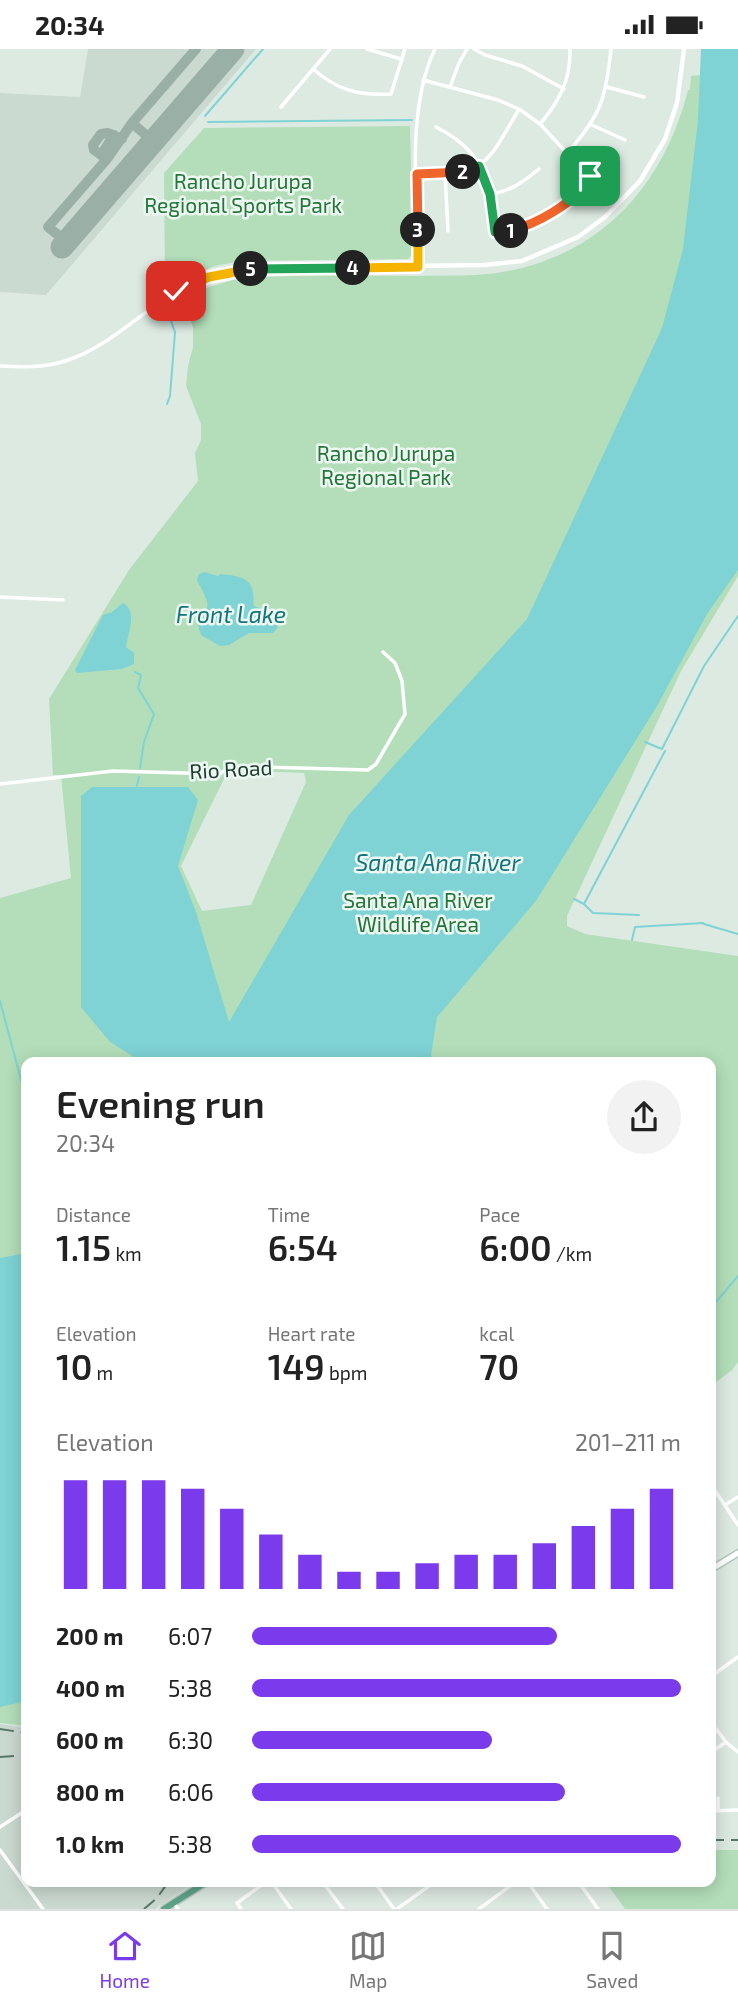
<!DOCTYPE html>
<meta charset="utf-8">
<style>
body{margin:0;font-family:"Exo 2",sans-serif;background:#f2f2f2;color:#222;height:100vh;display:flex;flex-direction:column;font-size:26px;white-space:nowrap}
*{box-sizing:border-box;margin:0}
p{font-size:23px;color:#767676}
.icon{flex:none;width:38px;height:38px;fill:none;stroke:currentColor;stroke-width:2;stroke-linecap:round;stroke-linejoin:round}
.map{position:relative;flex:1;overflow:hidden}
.side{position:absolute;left:21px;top:1008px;width:695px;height:830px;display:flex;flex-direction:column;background:#fff;border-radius:14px;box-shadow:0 4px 18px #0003}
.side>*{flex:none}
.pin{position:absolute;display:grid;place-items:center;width:60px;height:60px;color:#fff;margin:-30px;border-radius:14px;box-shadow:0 4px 10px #0006}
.km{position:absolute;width:35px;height:35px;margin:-18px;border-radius:50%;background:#222;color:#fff;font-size:19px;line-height:35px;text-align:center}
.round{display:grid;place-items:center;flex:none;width:74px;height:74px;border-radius:37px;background:#f2f2f2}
.headline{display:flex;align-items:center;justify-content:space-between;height:119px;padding:0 35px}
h1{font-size:38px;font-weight:600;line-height:52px}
.metrics{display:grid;grid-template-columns:repeat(3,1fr);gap:10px;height:119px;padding:7px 35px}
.metrics div{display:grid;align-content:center}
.metrics b{font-size:35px;font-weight:600}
.metrics small{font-size:19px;font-weight:400}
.metrics p{font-size:19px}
.chart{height:196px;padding:14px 35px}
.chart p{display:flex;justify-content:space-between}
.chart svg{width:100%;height:126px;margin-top:7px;stroke:#7c3aed;stroke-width:6}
ul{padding:0 35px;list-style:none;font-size:23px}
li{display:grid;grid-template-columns:112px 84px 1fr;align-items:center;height:52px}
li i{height:18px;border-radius:9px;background:#7c3aed}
.status{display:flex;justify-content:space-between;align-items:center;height:49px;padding:0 35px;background:#fff;direction:ltr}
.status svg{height:19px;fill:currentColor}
.tabs{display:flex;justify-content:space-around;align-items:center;height:98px;border-top:2px solid #e0e0e0;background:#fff;font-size:19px;color:#767676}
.tabs a{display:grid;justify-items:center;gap:4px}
.tabs .current{color:#7c3aed}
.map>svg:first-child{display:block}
</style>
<div class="status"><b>20:34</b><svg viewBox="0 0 49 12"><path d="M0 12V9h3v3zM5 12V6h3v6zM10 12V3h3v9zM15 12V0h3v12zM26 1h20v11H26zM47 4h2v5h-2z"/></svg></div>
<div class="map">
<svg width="738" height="1860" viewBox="0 0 738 1860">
<rect width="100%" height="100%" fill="#ddeae2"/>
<path fill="#cbdad1" d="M88,0H256L46,246L0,243V44L80,48Z
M0,1675L26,1679V1832H197L155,1860H0Z"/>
<path fill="#b3deb9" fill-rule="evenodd" d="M738,22V527L681,622L567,867V877L585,885L738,907V1313L732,1321L711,1337L710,1013H26V1677L0,1674V849L71,829L61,726H53L49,650L129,521L198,432L195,404L201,391V375L186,337L188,317L193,298V279L188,262L191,255L188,247L212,237L237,230C297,225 358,227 418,227C448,226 478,228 508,222C604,204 665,133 688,41H690L691,27ZM226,721L304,724L306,733L251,856L202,862L181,817L225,728Z
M410,77L413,205L408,210L241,212L215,217L181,231H165L164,124L204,79Z
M711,1801H738V1860H625L605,1832H710Z"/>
<path fill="#7fd3d5" d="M701,0H738V521L707,565L657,657L536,852L437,968L430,1013H142L110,993L81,958V747L92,738H188L198,751L178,817L196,863L229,973L349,766L527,570L662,279L683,200L698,71Z
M204,523L218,527L220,525C230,526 249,527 252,539C254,544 253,551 254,557L272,564L278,578L273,584H249L229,596L220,597L201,586L198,577C213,553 208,554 197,531L199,525Z
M123,554C138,562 128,583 126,598L134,604V615L122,620L77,624L75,621L78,615L103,566L112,563Z
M26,1204V1652L0,1658V1209Z"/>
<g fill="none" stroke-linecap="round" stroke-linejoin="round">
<path stroke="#7fd3d5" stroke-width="2" d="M205,67L263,0
M208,73L412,71
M167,355L170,347L175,283L167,261
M135,623L141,626L138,639L154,665L144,693L140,719
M645,693L662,700L704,617L738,567
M137,737L139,728
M574,850L584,855L665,702
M584,855L593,864L639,866
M704,875L738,885
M632,891L635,878L703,874
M0,952L23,1038L22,1044L26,1048
M710,1260L738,1227"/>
<path stroke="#9ab0a6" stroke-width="10" d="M132,74L154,93
M101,106L114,86
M107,110L94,101L93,96L101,85L108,84L122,90
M67,193L48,178L107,110L132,74L196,0"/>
<path stroke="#9ab0a6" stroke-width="23" d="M62,198L233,0"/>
<g stroke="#afcbbd" stroke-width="8">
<path id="secondary" d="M710,1521L738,1504"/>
</g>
<g stroke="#c0c8c5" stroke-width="9">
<path id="primary" d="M164,1860L208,1832"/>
</g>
<path stroke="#fff" stroke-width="3.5" d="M367,0L401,10
M474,0L485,6L522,17L564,40
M313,20C337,41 359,47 391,45L405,0
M423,31L498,51L519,60L540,75L592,131C572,156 528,185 495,183C491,171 493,157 490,144C481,110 466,93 436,78
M450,38L459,14L467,0
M607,38L644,48
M281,58L330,0
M540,75C559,53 571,30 570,0
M592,76L625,91
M568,103C601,66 606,49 611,0
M417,125C487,125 485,118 519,60
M445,125L448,182
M490,145C510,143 523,133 539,120
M418,218C417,152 406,59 435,0
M0,317C22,318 44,319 65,312C96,303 123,280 149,261
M0,548L63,551
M0,735L113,722L220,725L230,717L368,721L376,715L405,665L402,632L395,614L383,603
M710,1434L738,1476
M725,1456L738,1448
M710,1628L738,1608
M710,1672L726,1693L738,1703
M710,1704L726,1693
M710,1762L738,1761
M718,1762V1749
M0,1778L26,1761
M0,1801L43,1860
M271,1832L291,1860
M322,1832L343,1860
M374,1832L394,1860
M527,1832L547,1860
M578,1832L598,1860
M174,1854L178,1860
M241,1860L237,1854L267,1832
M397,1860L436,1832
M479,1860L517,1832"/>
<path stroke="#fff" stroke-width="4.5" d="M149,261C186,234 215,224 260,219L484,216L522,212L578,188L605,168L640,132L665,90L677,54L684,0"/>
<use href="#secondary" stroke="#fff" stroke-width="5"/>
<use href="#primary" stroke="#5da489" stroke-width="6"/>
<path stroke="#57776a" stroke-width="2" stroke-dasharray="14 7" stroke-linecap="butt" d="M0,1680L26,1684
M0,1708L26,1706
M710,1791H738
M144,1860L157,1849L169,1832"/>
</g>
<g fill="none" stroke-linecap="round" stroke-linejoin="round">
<g stroke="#fff" stroke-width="14">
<path id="split-1" d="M511,182C543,172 565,157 590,135L592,131L590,127"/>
</g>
<g stroke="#fff" stroke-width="14">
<path id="split-2" d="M463,123L479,117L490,145L495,183L511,182"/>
</g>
<g stroke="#fff" stroke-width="14">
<path id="split-3" d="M418,181L417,125L463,123"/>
</g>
<g stroke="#fff" stroke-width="14">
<path id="split-4" d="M353,219L418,218V181"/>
</g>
<g stroke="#fff" stroke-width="14">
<path id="split-5" d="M251,220L353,219"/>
</g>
<g stroke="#fff" stroke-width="14">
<path id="split-6" d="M176,242L209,228L251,220"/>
</g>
<use href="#split-1" stroke="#f0652b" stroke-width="9"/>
<use href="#split-2" stroke="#22a559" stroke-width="9"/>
<use href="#split-3" stroke="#f0652b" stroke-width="9"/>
<use href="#split-4" stroke="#f5b400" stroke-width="9"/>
<use href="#split-5" stroke="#22a559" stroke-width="9"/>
<use href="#split-6" stroke="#f5b400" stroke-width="9"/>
</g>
<g text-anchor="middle" stroke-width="5" stroke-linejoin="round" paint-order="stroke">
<g font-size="21" fill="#247539" stroke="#edf7f1">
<text x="243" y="140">Rancho Jurupa<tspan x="243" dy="24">Regional Sports Park</tspan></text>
<text x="386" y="412">Rancho Jurupa<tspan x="386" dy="24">Regional Park</tspan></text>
<text x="418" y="859">Santa Ana River<tspan x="418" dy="24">Wildlife Area</tspan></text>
</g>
<g font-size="21" fill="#1d3b2f" stroke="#edf7f1">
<text transform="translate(231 721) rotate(-3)" y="7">Rio Road</text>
</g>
<g font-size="23" font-style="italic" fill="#13767b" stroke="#edf7f1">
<text x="231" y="574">Front Lake</text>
<text x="438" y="822">Santa Ana River</text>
</g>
</g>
</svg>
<div class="pin" style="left:590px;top:127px;background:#1e9e55"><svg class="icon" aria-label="arrive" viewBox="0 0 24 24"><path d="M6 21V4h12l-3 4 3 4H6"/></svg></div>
<div class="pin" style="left:176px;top:242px;background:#d93025"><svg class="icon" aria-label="check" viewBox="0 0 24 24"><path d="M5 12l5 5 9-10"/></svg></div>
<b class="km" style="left:511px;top:182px">1</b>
<b class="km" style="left:463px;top:123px">2</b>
<b class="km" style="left:418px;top:181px">3</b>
<b class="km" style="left:353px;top:219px">4</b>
<b class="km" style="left:251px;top:220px">5</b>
<section class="side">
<div class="headline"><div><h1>Evening run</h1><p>20:34</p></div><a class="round"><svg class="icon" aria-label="share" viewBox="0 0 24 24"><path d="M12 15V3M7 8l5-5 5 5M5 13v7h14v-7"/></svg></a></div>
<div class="metrics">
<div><p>Distance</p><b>1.15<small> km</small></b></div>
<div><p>Time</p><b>6:54</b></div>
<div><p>Pace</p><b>6:00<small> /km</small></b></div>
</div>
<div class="metrics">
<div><p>Elevation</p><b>10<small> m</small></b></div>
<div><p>Heart rate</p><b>149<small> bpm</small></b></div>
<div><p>kcal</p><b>70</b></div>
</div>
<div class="chart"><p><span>Elevation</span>201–211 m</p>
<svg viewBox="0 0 160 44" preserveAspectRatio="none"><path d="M5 44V6M15 44V6M25 44V6M35 44V9M45 44V16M55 44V25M65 44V32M75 44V38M85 44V38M95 44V35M105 44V32M115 44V32M125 44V28M135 44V22M145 44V16M155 44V9"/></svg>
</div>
<ul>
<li><b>200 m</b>6:07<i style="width:71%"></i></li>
<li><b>400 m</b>5:38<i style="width:100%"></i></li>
<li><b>600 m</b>6:30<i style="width:56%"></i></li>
<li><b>800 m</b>6:06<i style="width:73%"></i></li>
<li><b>1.0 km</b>5:38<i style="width:100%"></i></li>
</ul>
</section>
</div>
<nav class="tabs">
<a class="current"><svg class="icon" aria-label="home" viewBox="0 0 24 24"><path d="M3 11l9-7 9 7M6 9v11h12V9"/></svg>Home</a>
<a><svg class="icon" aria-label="map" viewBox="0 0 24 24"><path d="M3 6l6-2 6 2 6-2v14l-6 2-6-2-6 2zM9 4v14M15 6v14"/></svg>Map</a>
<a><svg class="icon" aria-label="saved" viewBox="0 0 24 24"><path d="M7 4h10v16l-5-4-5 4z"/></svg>Saved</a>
</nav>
